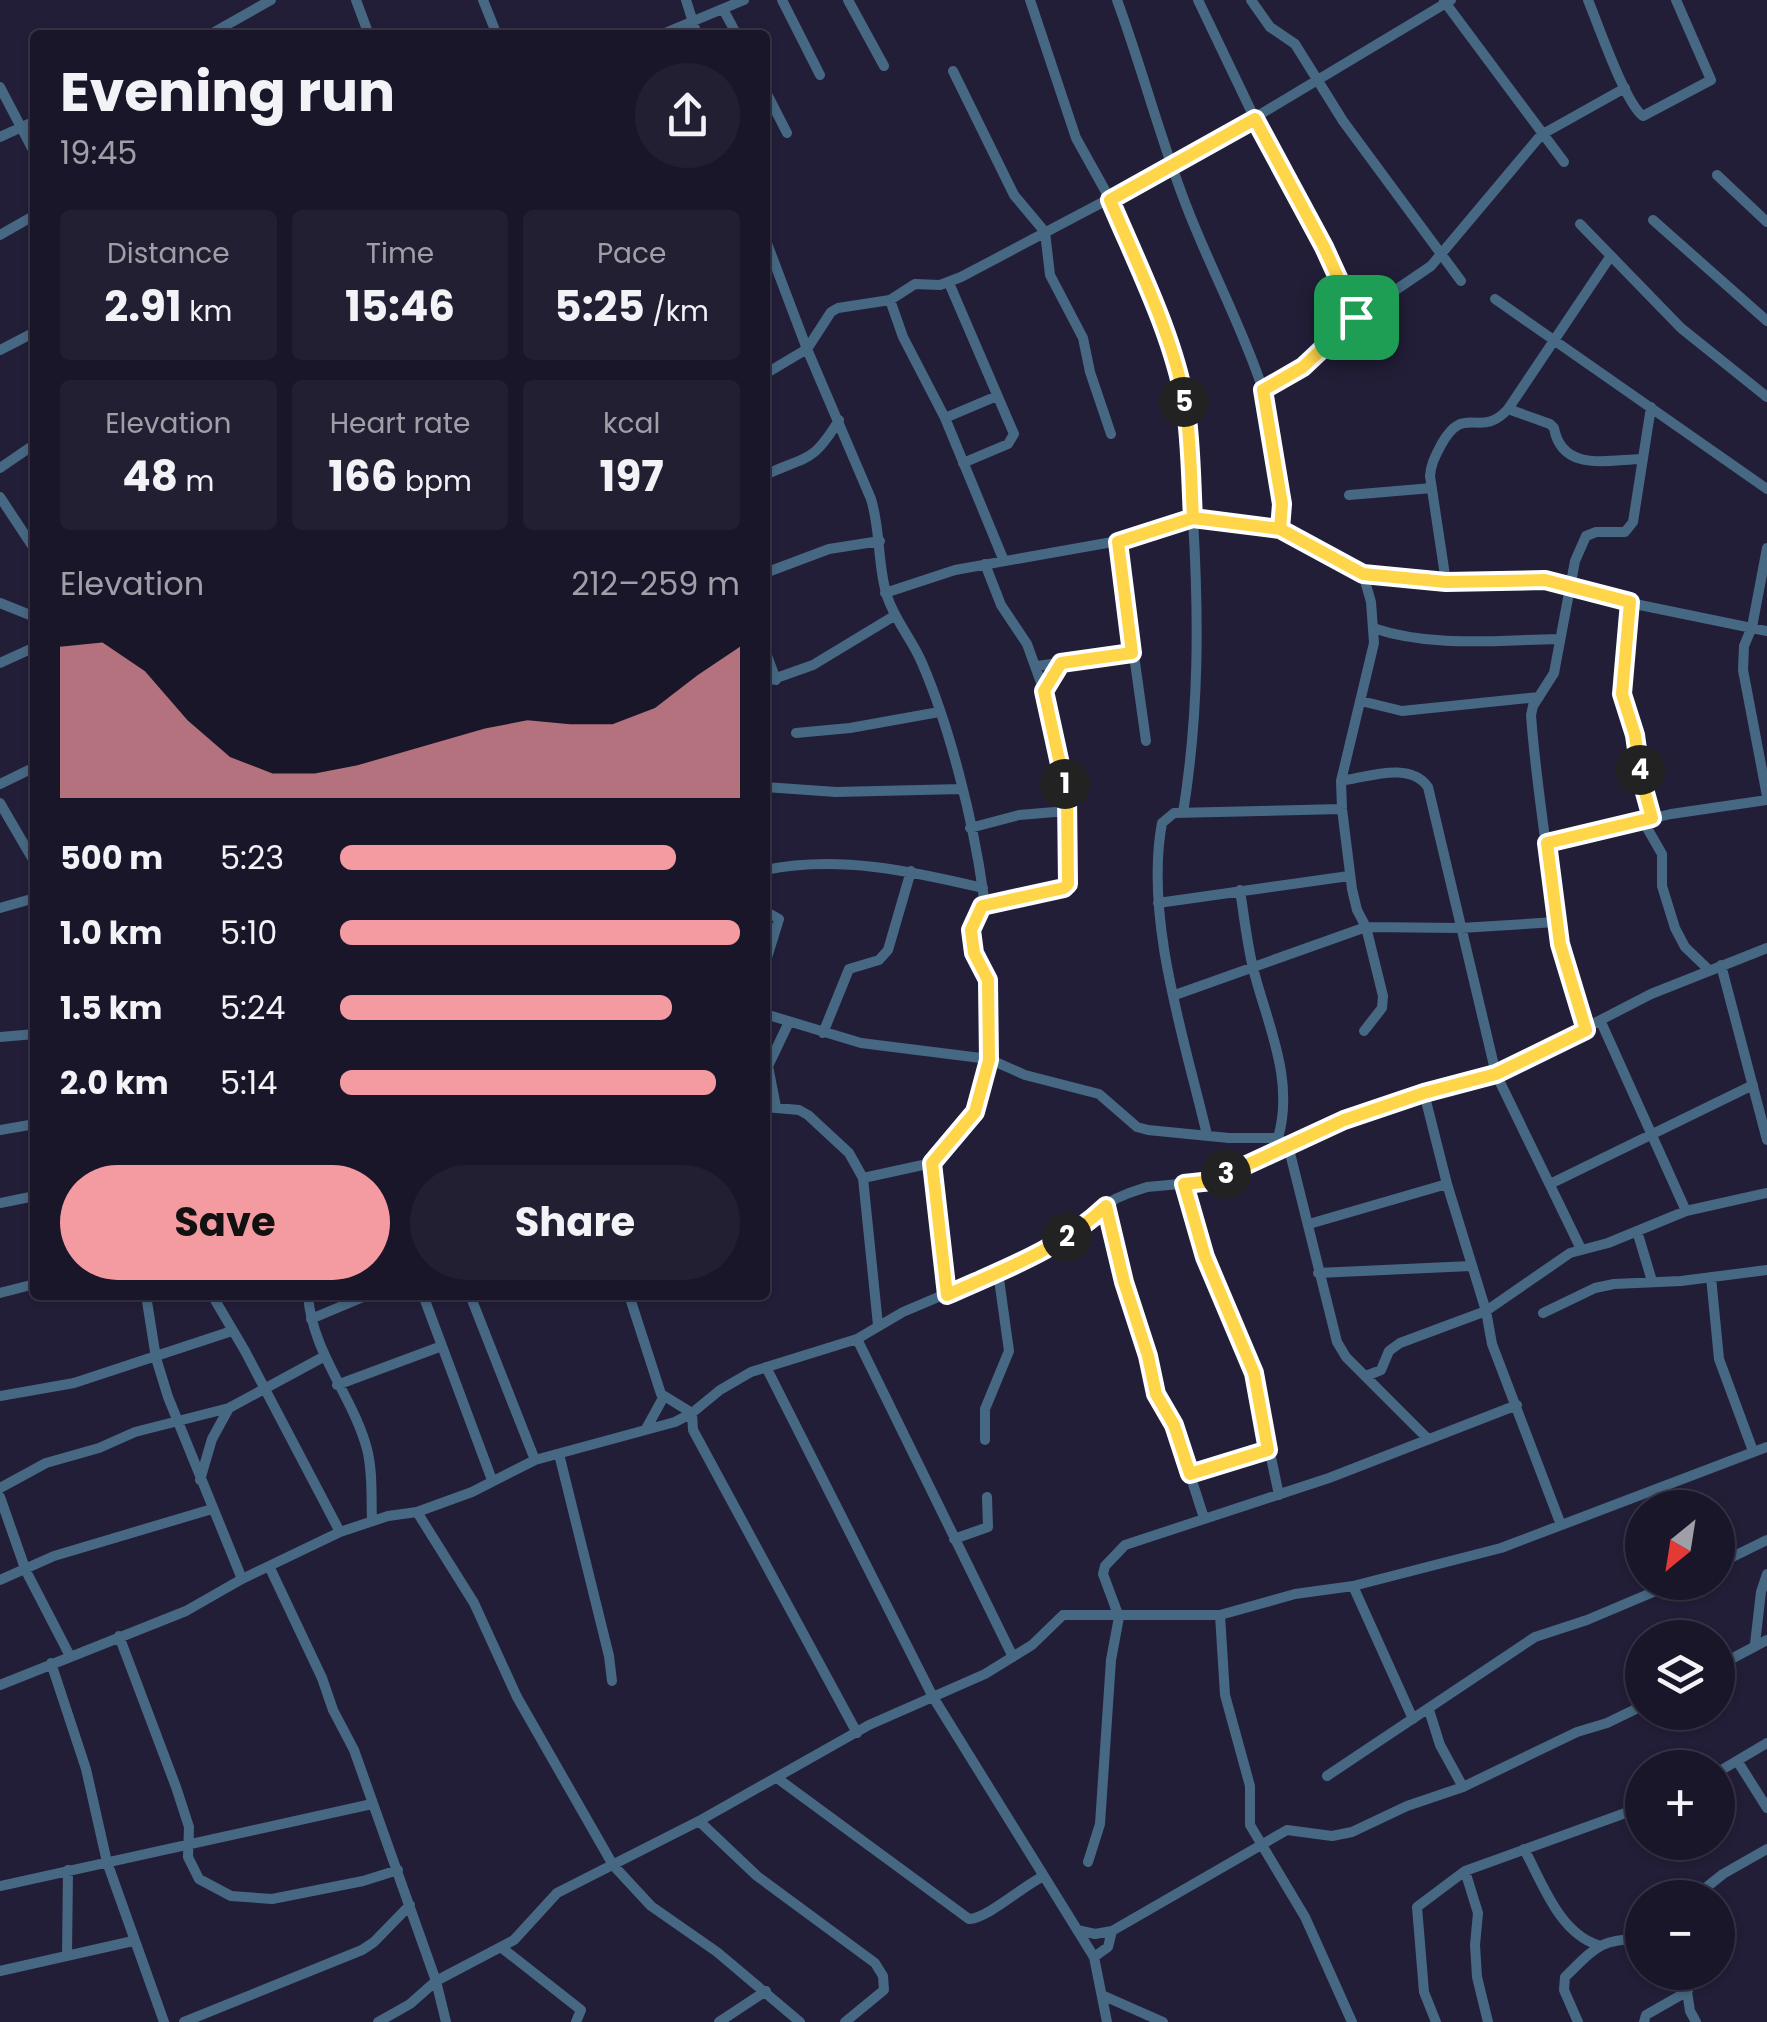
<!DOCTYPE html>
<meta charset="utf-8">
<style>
body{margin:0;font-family:Poppins,sans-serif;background:#231f32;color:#f1f3f6;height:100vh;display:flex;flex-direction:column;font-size:38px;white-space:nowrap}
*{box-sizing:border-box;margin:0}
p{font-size:32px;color:#9f9fa8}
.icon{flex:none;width:55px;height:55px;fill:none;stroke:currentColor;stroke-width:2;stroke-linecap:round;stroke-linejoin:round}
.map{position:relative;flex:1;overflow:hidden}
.side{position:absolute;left:30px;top:30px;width:740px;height:1270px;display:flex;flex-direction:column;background:#1a162a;border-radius:10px;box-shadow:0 2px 8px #0004,0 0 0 2px #383547}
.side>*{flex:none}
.needle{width:65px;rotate:210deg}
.tools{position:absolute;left:1625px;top:1490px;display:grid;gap:20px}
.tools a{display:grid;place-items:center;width:110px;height:110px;border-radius:50%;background:#1a162a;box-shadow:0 2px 8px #0004,0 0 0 2px #383547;font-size:50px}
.pin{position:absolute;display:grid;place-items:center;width:85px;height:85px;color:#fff;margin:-42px;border-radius:20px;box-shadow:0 5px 15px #0006}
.km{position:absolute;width:50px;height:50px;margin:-25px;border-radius:50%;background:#222;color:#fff;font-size:28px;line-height:50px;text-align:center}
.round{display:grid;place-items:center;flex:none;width:105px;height:105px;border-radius:52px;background:#231f32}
.summary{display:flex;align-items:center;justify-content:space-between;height:170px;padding:0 30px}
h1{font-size:55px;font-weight:700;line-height:75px}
.stats{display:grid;grid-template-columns:repeat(3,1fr);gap:15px;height:170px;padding:10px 30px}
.stats div{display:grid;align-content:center;border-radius:10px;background:#231f32;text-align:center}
.stats b{font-size:42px;font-weight:700}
.stats small{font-size:28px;font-weight:400}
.stats p{font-size:28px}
.chart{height:280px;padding:20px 30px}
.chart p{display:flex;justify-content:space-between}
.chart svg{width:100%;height:180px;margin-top:10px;fill:#f49aa1;opacity:.7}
.action{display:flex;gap:20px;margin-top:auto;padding:20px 30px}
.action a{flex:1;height:115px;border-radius:60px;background:#f49aa1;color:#111;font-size:40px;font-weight:700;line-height:115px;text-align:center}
.action a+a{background:#231f32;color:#f1f3f6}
ul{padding:0 30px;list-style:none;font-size:32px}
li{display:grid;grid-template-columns:160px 120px 1fr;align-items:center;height:75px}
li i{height:25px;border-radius:12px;background:#f49aa1}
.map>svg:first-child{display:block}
</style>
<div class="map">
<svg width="1767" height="2022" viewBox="0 0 1767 2022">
<rect width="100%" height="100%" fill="#221e38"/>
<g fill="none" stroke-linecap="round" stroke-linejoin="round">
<path stroke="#476883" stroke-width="10" d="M356,0L369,35
M483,0L497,35
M686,0L697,35
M782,0L820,75
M848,0L884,66
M1117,0C1142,68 1160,138 1186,205C1210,268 1242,326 1263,390
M1198,0L1255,119L1325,247L1356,317
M1251,0L1270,27L1295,44L1343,121L1461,281
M1588,0C1598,24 1625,103 1643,116L1711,80L1676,0
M1444,1L1564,162
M723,9L737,35
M209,35L271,0
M660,35L744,0
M953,71L1014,195L1045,232L1050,275L1083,338L1090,372L1111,434
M0,87L35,154
M765,90L787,133
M0,137L35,121
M1717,175L1767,222
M1653,220L1767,321
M1580,224L1681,328L1767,397
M0,235L35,215
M765,238L807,349L871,499C881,531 877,564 887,596C895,621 912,639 922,663C950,728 973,820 983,891C986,909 969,922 972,941C973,957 985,969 988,983C994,1016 989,1072 978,1104C970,1128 941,1140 932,1163L947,1295
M949,283L1014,434L1008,444L963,463
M1495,299L1767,489
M890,300L903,337L945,418L1004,561
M0,350L35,332
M765,374L807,349L831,312L838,308L890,300L915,284L940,285L961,277L1194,154L1451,0
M1508,409L1550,424L1554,428C1562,472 1607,460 1641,459
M945,418L997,396
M0,468L35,444
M765,475C808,455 812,464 839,420
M1349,495L1432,488
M0,497L35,550
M1280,529L1282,504L1263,390L1303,367L1356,317L1431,266L1541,135L1625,88
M1118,541L1146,741
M1767,548L1752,627L1744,646L1743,670L1767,796
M765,573L829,549L880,541
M1363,574L1371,602L1374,643L1341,781L1342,809L1352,889L1357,910L1366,927L1383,996L1382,1008L1364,1031
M1446,582L1430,476C1431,463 1436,455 1441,445C1465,401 1479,441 1508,409L1610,257
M885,593L955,570L1118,541L1193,519L1185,406L1179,379L1111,201L1076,138L1030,0
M0,603L35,617
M1630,603L1622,694L1635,735L1641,778L1652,818
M1373,628C1432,648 1497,640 1558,639
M765,650L776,680
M0,663L35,647
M1037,666L1132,653
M765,682L813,665L894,616
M1044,691L1061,663
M1361,701L1402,711L1539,697
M796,733L850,728L939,712
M1341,781C1368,777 1410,761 1428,787L1496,1074L1581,1249
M0,784L35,767
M765,787L836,792L962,789
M0,803L35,863
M1183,813C1199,714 1199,619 1193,519L1280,529L1363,574L1446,582L1545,580L1630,603L1767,631
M1643,821L1662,854V886L1675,928L1685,947L1709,970
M970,828L1019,815L1067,811
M1547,843L1671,814L1767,800
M765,870C838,855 911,871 983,888
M1240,890C1244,916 1247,943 1253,968C1267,1024 1295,1079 1278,1138
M1158,903L1349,876
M982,906L1064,889L1069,880L1067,796L1044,691L1027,644L1001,605L985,564
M0,908L35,898
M765,911L779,919L765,964
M1556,922C1548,853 1536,785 1531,715L1533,706L1554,673L1575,561L1586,536L1596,532H1625L1633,522L1651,407
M1721,965L1767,1140
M1175,995L1366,927L1461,928L1556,922L1585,1031
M765,1014L861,1043L989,1059L1025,1075L1099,1094L1137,1127L1148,1130L1229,1138H1278L1288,1145L1337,1342L1346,1357L1427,1438
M1601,1022L1686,1211
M823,1033L849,969L879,960L888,950L911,871
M0,1037L35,1034
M1424,1093L1447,1184L1486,1311L1492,1344L1561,1525
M765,1107L799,1110L808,1115L849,1153L863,1178L878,1325
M776,1107L768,1066L789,1022
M0,1130L35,1124
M1207,1135C1185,1041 1144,919 1162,823L1174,813L1342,809
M863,1178L932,1163
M1184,1184L1205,1257L1253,1373L1279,1495
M1550,1184L1753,1085
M0,1203L35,1196
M1106,1206L1124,1283L1145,1344L1155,1394L1174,1425L1204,1518
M1309,1224L1447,1184
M1637,1231L1652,1281
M1318,1273L1471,1266
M1711,1277L1719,1359L1753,1451
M0,1293L35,1284
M146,1295L156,1358L168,1397L242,1579
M212,1295L245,1351L340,1532
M308,1295C312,1353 353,1396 367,1449C373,1472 371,1497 372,1520
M423,1295L492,1480
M470,1295L535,1460
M629,1295L661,1394L692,1413L693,1430L857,1733
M1543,1313L1595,1288L1614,1284L1681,1281L1767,1270
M311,1319L368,1295
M857,1339L1013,1657
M766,1367L933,1697L1094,1957L1107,2022
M1366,1376L1381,1370L1389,1351L1400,1343L1486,1311L1570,1253L1608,1243L1686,1211L1767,1193
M337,1385L442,1346
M0,1396L74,1383L232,1331
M646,1429L663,1398
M985,1440V1409L1009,1351L998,1272
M559,1454L609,1656L612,1681
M1191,1474L1268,1451
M200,1480L212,1439L229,1408
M0,1488L46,1463L99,1448L135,1432L229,1408L325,1356
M0,1497L26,1571L70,1656
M417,1512L474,1603L517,1697L613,1865L651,1906L717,1952L800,2022
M954,1539L988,1527L987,1497
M1718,1564L1767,1540
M269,1566L322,1678L333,1710L354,1750L436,1981L446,2022
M0,1580L54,1556L212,1509
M1353,1586L1413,1719
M1220,1615L1225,1695L1250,1786V1825L1305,1917L1352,2022
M119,1636L176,1787L189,1827L188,1857L199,1879L231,1896L272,1899L363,1881L398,1870
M1755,1644L1761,1592L1767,1574
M51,1663L86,1769L107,1862L164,2022
M1718,1666L1767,1640
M0,1685L186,1611L242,1579L340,1532L388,1516L417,1512L472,1492L535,1460L675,1422L692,1413L720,1390L751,1372L857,1339L903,1312L1035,1256L1087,1225L1115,1199L1129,1193L1147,1187L1212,1181L1374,1108L1496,1074L1651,994L1767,948
M1429,1710L1440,1745L1463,1787
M1738,1762L1767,1808
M1718,1772L1767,1743
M1327,1776L1535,1637L1587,1620L1677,1582
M777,1778L969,1919C988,1918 1020,1888 1042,1877
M699,1821L757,1876L875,1963L883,1976L884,1990L845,2022
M1524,1849C1542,1882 1559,1933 1598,1945
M1088,1862L1100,1824L1111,1660L1119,1617L1103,1574L1105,1566L1125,1545L1329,1478L1517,1405
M0,1886L372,1804
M1693,1898L1723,1874L1767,1849
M1077,1930L1095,1934L1112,1931L1287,1830L1332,1836L1352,1832L1407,1806L1463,1787L1577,1732L1607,1723L1642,1706
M502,1948L581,2010L576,2022
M67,1956L68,1870
M1094,1957L1108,1947L1112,1931
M0,1971L133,1941
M1684,1972L1690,2011L1696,2022
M1104,1996L1163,2022
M184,2022L362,1950L374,1942L410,1905
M378,2022L410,2004L436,1981L514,1940L557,1893L699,1821L869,1725L985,1674L1032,1645L1063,1615H1220L1295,1594L1353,1586L1501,1548L1767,1447
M719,2022L766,1991
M1436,2022L1424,1992L1417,1907L1465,1871
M1488,2022L1477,1977L1475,1945L1478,1913L1465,1871L1642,1807
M1578,2022L1564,1990L1565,1977C1594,1949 1600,1938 1642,1939
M1644,2022L1646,2015L1688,1991"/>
</g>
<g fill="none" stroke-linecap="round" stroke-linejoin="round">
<g stroke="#fff" stroke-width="20">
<path id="route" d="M1356,317L1303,367L1263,390L1282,504L1280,529L1193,518L1118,542L1132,653L1061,663L1044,691L1067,796L1068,884L1064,888L982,906L971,930L974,953L988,980L989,1060L975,1112L932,1163L947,1295C1002,1270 1061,1249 1106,1206L1124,1282L1148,1356L1156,1394L1174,1425L1190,1474L1268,1450L1254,1373L1205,1257L1184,1184L1212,1181L1344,1120L1424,1093L1496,1074L1586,1030L1560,944L1547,843L1652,818L1641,778L1635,735L1622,694L1630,602L1545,580L1446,582L1363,574L1280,529L1193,518C1191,481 1191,440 1185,403C1173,335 1137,264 1110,200L1255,119L1324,247L1356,317"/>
</g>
<use href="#route" stroke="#ffd54a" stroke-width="12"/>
</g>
</svg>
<div class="tools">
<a><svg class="needle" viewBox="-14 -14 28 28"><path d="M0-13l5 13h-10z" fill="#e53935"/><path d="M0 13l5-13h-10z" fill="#9f9fa8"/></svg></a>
<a><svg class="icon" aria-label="layers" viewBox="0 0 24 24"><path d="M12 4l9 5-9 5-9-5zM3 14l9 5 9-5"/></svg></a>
<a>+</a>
<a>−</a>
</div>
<div class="pin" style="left:1356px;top:317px;background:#1e9e55"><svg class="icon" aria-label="arrive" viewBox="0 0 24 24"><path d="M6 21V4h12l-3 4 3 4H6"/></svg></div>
<b class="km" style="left:1065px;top:784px">1</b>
<b class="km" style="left:1067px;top:1237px">2</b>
<b class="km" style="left:1226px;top:1174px">3</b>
<b class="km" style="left:1640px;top:770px">4</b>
<b class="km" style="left:1184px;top:402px">5</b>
<section class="side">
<div class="summary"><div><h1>Evening run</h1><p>19:45</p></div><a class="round"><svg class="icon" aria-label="share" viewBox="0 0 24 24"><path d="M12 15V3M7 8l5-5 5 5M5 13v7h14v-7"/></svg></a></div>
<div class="stats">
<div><p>Distance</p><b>2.91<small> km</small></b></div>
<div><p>Time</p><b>15:46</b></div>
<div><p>Pace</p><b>5:25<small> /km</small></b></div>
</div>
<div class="stats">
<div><p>Elevation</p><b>48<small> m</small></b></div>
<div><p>Heart rate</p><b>166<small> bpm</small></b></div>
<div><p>kcal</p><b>197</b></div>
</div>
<div class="chart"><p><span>Elevation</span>212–259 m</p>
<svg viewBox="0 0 160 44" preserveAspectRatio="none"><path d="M0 44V7L10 6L20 13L30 25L40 34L50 38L60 38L70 36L80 33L90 30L100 27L110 25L120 26L130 26L140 22L150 14L160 7V44z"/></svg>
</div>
<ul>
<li><b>500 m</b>5:23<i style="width:84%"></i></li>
<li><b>1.0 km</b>5:10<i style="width:100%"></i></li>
<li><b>1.5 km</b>5:24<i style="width:83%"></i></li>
<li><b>2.0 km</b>5:14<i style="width:94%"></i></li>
</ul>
<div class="action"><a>Save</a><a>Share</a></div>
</section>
</div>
